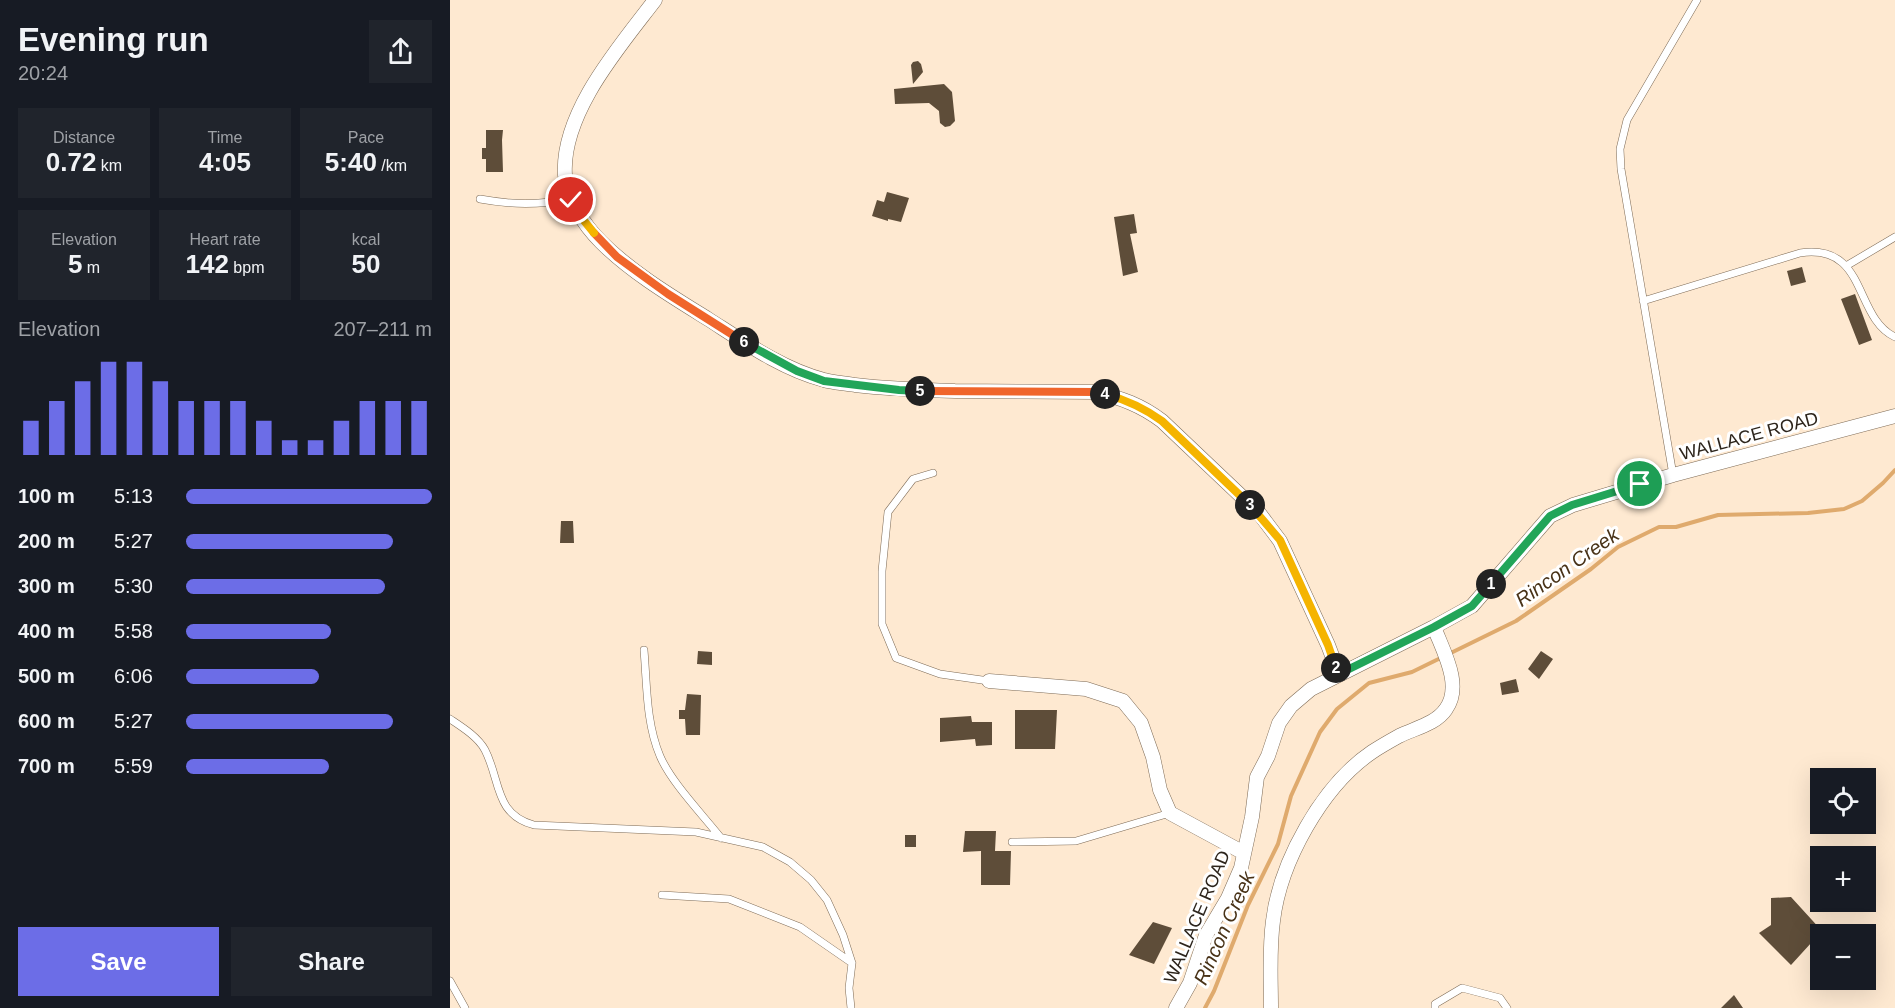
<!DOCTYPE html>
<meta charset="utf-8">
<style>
body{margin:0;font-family:Helvetica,sans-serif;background:#20242c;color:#f1f3f6;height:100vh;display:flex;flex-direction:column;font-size:22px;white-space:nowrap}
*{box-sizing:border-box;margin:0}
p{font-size:20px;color:#9ea1a6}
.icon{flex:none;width:33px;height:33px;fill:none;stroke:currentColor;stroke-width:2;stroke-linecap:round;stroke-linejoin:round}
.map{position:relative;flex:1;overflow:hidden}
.sheet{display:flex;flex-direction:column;background:#171b24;width:450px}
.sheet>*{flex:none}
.fabs{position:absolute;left:1360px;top:768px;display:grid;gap:12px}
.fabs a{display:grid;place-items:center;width:66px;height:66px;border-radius:0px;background:#171b24;box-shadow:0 6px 24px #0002;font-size:30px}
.pin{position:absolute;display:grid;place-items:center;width:51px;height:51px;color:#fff;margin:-26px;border:3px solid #fff;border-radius:50%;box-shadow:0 2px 6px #0007}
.km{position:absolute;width:30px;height:30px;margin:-15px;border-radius:50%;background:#222;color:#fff;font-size:16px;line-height:30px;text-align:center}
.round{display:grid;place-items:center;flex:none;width:63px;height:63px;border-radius:0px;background:#20242c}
.headline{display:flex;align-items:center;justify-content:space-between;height:102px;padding:0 18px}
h1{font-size:33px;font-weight:600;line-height:45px}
.metrics{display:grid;grid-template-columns:repeat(3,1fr);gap:9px;height:102px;padding:6px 18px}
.metrics div{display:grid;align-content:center;border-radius:0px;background:#20242c;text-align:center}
.metrics b{font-size:26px;font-weight:600}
.metrics small{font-size:16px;font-weight:400}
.metrics p{font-size:16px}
.chart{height:168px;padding:12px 18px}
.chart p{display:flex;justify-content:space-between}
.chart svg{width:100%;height:108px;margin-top:6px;stroke:#6c6de7;stroke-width:6}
.cta{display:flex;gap:12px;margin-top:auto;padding:12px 18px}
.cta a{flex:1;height:69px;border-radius:0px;background:#6c6de7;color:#fff;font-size:24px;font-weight:600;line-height:69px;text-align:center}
.cta a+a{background:#20242c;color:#f1f3f6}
ul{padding:0 18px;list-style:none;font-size:20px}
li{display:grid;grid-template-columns:96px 72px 1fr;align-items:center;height:45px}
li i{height:15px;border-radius:8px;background:#6c6de7}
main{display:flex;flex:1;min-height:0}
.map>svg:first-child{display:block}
</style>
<main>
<section class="sheet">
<div class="headline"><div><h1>Evening run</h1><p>20:24</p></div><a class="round"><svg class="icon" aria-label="share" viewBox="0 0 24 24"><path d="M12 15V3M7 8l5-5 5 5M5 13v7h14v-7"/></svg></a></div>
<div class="metrics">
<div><p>Distance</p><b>0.72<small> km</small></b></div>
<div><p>Time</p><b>4:05</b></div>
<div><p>Pace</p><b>5:40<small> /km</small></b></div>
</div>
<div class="metrics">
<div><p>Elevation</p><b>5<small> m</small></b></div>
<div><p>Heart rate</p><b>142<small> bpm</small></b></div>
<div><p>kcal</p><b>50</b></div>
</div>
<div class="chart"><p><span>Elevation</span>207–211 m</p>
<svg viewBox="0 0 160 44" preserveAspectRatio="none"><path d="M5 44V30M15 44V22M25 44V14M35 44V6M45 44V6M55 44V14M65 44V22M75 44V22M85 44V22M95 44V30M105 44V38M115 44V38M125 44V30M135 44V22M145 44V22M155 44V22"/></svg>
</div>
<ul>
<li><b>100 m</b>5:13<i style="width:100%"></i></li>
<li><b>200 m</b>5:27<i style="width:84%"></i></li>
<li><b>300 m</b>5:30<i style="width:81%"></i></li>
<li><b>400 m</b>5:58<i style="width:59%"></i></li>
<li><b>500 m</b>6:06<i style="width:54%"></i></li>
<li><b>600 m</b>5:27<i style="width:84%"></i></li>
<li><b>700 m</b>5:59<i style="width:58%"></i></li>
</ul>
<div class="cta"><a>Save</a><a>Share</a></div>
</section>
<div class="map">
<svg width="1445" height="1008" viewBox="0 0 1445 1008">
<rect width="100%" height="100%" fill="#fee9d1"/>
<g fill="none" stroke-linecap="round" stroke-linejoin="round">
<path stroke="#dfaa6d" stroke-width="4" d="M755,1008L764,991L798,905L828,844L841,796L870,732L887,709L919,683L962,672L1066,621L1141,569L1168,547L1209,527H1226L1268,515L1358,513L1394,509L1412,501L1433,483L1445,470"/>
</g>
<path fill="#5e4d39" d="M468,61L471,64L473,72L463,84L461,65L463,62Z
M494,84L502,92L505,121L500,126L495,127L490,123L489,111L479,103L445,104L444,89Z
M36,130H53L52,140L53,172H36V159H32V148H36Z
M437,192L459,198L451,222L438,219V221L422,216L427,200L434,202Z
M684,214L687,233L680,234L688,272L673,276L664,217Z
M1352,267L1356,282L1341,286L1337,271Z
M1405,294L1422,340L1409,345L1391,299Z
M111,521H123L124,543H110Z
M248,651L262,652V665L247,664Z
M1091,651L1103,659L1089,679L1078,669Z
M1066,679L1069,692L1052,695L1050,683Z
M237,694L251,695L250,735H236L235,719H229V710H235Z
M565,710H607L605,749H565Z
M521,716L522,722H542V745L526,746L525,739L490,742V718Z
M515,831H546L545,851H561L560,885H531V851L513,852Z
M455,835H466V847H455Z
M1341,897L1372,931L1341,965L1309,933L1321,925V898Z
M703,922L722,928L704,964L679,955Z
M1284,995L1293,1008H1271Z"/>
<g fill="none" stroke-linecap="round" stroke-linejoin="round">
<g stroke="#7e6b56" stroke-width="8">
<path id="lane" d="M30,199C63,205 88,205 121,199
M1396,266L1445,237
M1193,301L1350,253C1418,243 1403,317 1445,337
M483,473L463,479L438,512L432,571V624L446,658L490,674L539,681
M1223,475L1171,169L1170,149L1177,120L1247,0
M194,650C197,685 196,723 210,756C221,782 252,814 271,838
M0,719C12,727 28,737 35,750C51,781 44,814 84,825L246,832L313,847L340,862L361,880L377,900L393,935L402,963L399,988L401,1008
M562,842L626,841L720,813
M212,895L279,899L350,927L402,963
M0,981L15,1008
M985,1008V1004L1012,988L1050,998L1057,1008"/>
</g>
<g stroke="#7e6b56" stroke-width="15">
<path id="street" d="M205,0C170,46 111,113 115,175C118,200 133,224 151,242C181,272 221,296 258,319C294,342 332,369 374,380C384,383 395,383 405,385C439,389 471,390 505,391C552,391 599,392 646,392C671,398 691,405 712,421L809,513L830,541L878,645L889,674
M539,681L636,689L673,701L691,723L703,757L710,790L720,813L794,853
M726,1008L740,983L756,935L778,898L791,868L802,817L807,777L818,756L829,723L841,706L861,689L984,627L1022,606L1100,516L1123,505L1223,475L1445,416
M821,1008C821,979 819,950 823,921C830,862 872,786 922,752C931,746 940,741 949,736C965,728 986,724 996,709C1013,685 993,651 984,627"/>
</g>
<use href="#lane" stroke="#fff" stroke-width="7"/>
<use href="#street" stroke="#fff" stroke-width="14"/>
</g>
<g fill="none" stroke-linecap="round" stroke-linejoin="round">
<g stroke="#fff" stroke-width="12">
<path id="split-1" d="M1041,584L1100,516L1122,505L1190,484"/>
</g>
<g stroke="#fff" stroke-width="12">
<path id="split-2" d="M886,668L889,674L984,627L1022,606L1041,584"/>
</g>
<g stroke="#fff" stroke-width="12">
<path id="split-3" d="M800,505L830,540L878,645L886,668"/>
</g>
<g stroke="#fff" stroke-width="12">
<path id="split-4" d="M655,394C677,400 694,408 712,421L800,505"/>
</g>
<g stroke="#fff" stroke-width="12">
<path id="split-5" d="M470,391L646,392L655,394"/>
</g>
<g stroke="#fff" stroke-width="12">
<path id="split-6" d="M294,342L347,371L374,381L449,390L470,391"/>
</g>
<g stroke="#fff" stroke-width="12">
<path id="split-7" d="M144,233L167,257L218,294L294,342"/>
</g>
<g stroke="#fff" stroke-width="12">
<path id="split-8" d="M121,200L131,217L144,233"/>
</g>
<use href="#split-1" stroke="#22a559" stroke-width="8"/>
<use href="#split-2" stroke="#22a559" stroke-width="8"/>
<use href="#split-3" stroke="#f5b400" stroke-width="8"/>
<use href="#split-4" stroke="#f5b400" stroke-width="8"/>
<use href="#split-5" stroke="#f0652b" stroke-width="8"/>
<use href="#split-6" stroke="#22a559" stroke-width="8"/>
<use href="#split-7" stroke="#f0652b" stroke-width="8"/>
<use href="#split-8" stroke="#f5b400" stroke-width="8"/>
</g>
<g text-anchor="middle" stroke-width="6" stroke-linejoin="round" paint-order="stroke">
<g font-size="18" fill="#2d251c" stroke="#fff">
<text transform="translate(1299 436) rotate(-15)" y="6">WALLACE ROAD</text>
<text transform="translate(747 917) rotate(-67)" y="6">WALLACE ROAD</text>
</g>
<g font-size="20" font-style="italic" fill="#483217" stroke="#fff">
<text transform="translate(1117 567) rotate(-35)" y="7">Rincon Creek</text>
<text transform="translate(774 928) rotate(-66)" y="7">Rincon Creek</text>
</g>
</g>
</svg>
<div class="fabs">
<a><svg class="icon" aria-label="locate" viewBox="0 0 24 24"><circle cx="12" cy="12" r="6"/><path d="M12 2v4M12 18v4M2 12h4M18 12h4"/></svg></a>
<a>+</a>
<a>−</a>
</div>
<div class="pin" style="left:1190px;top:484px;background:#1e9e55"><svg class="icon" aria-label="arrive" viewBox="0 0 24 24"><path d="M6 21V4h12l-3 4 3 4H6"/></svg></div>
<div class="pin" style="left:121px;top:200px;background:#d93025"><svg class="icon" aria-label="check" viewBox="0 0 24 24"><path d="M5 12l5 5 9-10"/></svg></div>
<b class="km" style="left:1041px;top:584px">1</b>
<b class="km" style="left:886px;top:668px">2</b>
<b class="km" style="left:800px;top:505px">3</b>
<b class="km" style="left:655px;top:394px">4</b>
<b class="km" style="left:470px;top:391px">5</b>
<b class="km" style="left:294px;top:342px">6</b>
</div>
</main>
